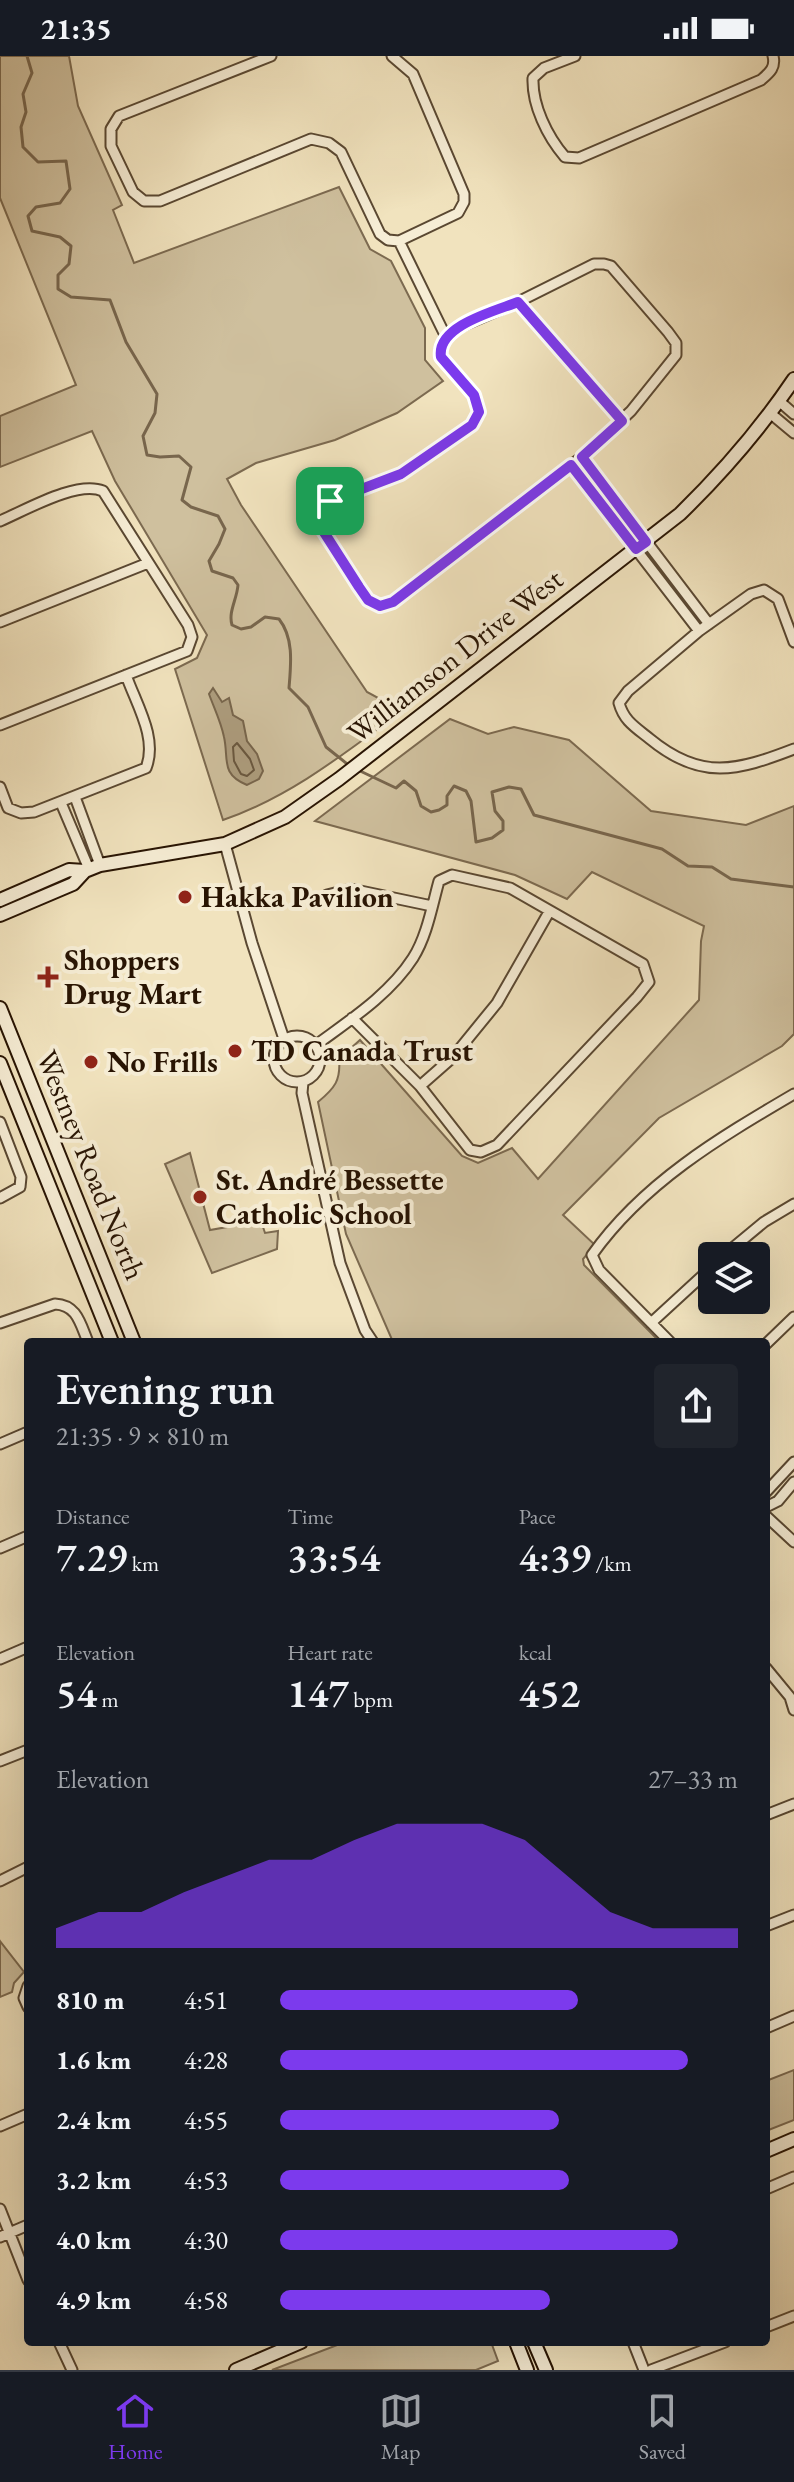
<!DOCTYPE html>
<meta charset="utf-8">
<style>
body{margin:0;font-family:"EB Garamond",serif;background:#20242c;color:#f1f3f6;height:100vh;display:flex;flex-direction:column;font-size:30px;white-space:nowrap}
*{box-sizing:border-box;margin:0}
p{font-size:26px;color:#9ea1a6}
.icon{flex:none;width:44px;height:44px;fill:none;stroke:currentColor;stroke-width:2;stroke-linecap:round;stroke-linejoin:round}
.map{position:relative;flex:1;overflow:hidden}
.panel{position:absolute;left:24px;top:1282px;width:746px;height:1008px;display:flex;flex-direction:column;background:#171b24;border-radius:8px;box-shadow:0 8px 32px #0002}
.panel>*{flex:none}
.buttons{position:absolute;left:698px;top:1186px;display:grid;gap:16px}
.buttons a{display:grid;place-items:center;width:72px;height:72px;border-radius:8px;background:#171b24;box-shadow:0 8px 32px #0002;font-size:40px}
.pin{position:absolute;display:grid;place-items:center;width:68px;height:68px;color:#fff;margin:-34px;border-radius:16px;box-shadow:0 4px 12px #0006}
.round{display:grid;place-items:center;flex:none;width:84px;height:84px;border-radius:8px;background:#20242c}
.headline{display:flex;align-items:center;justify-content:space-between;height:136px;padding:0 32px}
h1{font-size:44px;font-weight:600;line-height:60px}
.stats{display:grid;grid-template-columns:repeat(3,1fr);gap:12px;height:136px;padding:8px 32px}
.stats div{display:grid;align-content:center}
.stats b{font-size:40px;font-weight:600}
.stats small{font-size:22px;font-weight:400}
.stats p{font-size:22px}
.chart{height:224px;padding:16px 32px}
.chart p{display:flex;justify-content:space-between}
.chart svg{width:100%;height:144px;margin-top:8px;fill:#7c3aed;opacity:.7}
ul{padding:0 32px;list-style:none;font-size:26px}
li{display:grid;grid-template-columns:128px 96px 1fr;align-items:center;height:60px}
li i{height:20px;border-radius:10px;background:#7c3aed}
.status{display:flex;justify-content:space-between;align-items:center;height:56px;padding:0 40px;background:#171b24;direction:ltr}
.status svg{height:22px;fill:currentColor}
.dock{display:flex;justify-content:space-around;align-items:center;height:112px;border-top:2px solid #363941;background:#171b24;font-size:22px;color:#9ea1a6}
.dock a{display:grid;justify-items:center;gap:4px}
.dock .active{color:#7c3aed}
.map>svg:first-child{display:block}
</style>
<div class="status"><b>21:35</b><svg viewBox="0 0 49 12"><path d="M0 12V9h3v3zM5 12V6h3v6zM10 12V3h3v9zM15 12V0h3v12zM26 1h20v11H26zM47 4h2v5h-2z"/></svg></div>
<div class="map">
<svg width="794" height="2314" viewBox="0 0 794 2314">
<rect width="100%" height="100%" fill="#f1e3be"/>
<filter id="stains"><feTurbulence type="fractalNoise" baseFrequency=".0025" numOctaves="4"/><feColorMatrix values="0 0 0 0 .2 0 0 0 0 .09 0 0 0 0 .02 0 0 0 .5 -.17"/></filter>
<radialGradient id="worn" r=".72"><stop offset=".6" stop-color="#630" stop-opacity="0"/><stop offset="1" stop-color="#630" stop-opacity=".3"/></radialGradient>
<path fill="#cfc09e" stroke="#7c6a50" stroke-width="2" d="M0,0H69L78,50L122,149L113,154L134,207L339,131L370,193L391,205L425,272V304L443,325L397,357L335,384L256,407L227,423L241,449L367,636L402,655C345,697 290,741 223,764L175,613L197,602L207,579L115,425L92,375L0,411V360L76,329L0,142Z
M450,663L488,678L514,671L569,684L651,755L746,769L794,750V978L782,990L659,1062L563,1159L595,1189L583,1203L584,1209L660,1286H393L346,1178L318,1046C335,1032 341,1024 339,1003L360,984L462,1100L478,1107L512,1092L538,1123L699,944L701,885L704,870L592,816L567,843L515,819L315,765Z
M190,1097L210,1174L261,1165L265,1177L278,1175L277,1193L212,1217L165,1108Z
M0,1885L24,1916L14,1927L12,1936L0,1941Z
M794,2014V2064L766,2075V2025Z
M345,2286H491L498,2305L476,2314H272Z"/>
<path fill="#ad9d7e" stroke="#78664d" stroke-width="2" d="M213,632L222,646L229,642L233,659L243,665L247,685L257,698L263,715L259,723L247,729C220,718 229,703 224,681C221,666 214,652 209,638Z"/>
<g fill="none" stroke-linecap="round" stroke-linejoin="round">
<path stroke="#6a5840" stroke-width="2" d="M237,687L250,703L254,714L247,720L241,718L234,705L233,691Z"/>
<path stroke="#78664d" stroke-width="3" d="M27,0L32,17L23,38L26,56L21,71L23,91L38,106L66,105L70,133L60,147L36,151L28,160L32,175L60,181L71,190L69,208L58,219V233L71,241L110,244L126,286L157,338L155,357L143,380L147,399L160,401L179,400L191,411L182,444L191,451L218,460L225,473L219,488L209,505L212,515L233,522L238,529C237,543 228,556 232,569L241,573L251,571L265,561L279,563C294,582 291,608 289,632L308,651L326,691L351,711
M358,714L396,732L404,725L416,735L421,750L431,756L439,754L447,749V740L454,730L466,735L471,745L476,786L492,782L503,774V765L495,755L492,736L509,731L521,733L534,759L662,793L688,810L712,811L731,823L794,831"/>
<g stroke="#5a4832" stroke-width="13">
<path id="street" d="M271,0L119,60L111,73V90L133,136L144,145H160L311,83L329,87L341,96L380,178L388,184L399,185L458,157L464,146V138L413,18L392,0
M575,0L544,12L533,22C532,49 547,80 565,101L579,102L761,24C769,17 776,12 773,0
M399,185L446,281
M594,208H604L611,210L668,276L676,287V299L631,355L582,401L393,546L380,550L368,544L320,470L319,456L330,445L401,418L472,369L479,356L474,339L441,301L440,294L446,281L455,273L518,246Z
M518,246L622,365
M779,345L794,358
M770,357L794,377
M582,401L709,568
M571,409L699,575
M0,465C26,454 77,424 103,435L188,569L192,581L187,595L0,669
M0,566L148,507
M794,586L778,543L764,534L751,538L699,575L628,635L619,647C624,665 635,671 650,683C701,725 737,715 794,693
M0,731L8,752L21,757L34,756L146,712C158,682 136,648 126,619
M75,741L100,809
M61,747L89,813
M225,788L252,887L284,983
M327,839L351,833L432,850
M274 1003a23 23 0 1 1 46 0a23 23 0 1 1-46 0Z
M316,989C350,964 390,938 413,902C427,880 432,850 439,825L452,819L510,832L643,908L649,926L637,941L497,1089L481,1096L470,1094L420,1030L352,962
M303,1026L302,1037L340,1207L365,1274L373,1286
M420,1030L453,1001L497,947L549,856
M0,1066L21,1121L20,1131L0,1142
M723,1200L764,1166L794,1148
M0,1267L55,1248C77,1249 80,1267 88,1286
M651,1267L712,1211
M670,1286L599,1214L592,1199C643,1127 719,1082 794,1038
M766,1288L794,1261
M0,1388L28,1376
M766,1436L794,1406
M766,1451L778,1445L794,1426
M766,1460L794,1486
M0,1492L28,1480
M0,1603L28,1591
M766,1612L790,1641L794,1654
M0,1705L28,1694
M766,1759L794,1748
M0,1825L28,1811
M766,1870L794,1859
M28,1930L24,1942L28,1951
M766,1972L794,1960
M0,2070L28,2058
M766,2133L794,2121
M0,2153L28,2224
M0,2181L28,2169
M766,2271L794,2260
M59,2286L72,2314
M633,2286L644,2314
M651,2314L725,2286"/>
</g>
<g stroke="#281403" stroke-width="16">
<path id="secondary" d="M0,844L69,814L85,815
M0,859L73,828L85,815L100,809L225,788L285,761L339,723L680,458C722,417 761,372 794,323
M0,952L134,1286
M0,1007L112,1286
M766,2095L794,2083
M516,2286L527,2314
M534,2286L546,2314
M236,2314L301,2286"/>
</g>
<use href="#street" stroke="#f6edd5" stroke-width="9"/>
<use href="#secondary" stroke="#f6edd5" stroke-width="12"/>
</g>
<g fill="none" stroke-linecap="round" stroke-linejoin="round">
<g stroke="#fff" stroke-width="16">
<path id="route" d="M518,246L622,365L582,401L646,486L636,493L571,409L393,546L380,550L368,544L359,531L320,470L319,456L330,445L401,418L472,369L479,356L474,339L441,301C436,270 495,255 518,246Z"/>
</g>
<use href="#route" stroke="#7c3aed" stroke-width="10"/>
</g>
<g fill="#8f2418" stroke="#f6edd5" stroke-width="3">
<circle cx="185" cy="841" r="8"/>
<path d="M44 909h8v8h8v8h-8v8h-8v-8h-8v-8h8z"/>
<circle cx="235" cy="995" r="8"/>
<circle cx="91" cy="1006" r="8"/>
<circle cx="200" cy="1141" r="8"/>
</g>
<g text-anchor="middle" stroke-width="8" stroke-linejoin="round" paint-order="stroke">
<g font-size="30" fill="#281403" stroke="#f6edd5">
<text transform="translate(455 600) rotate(-38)" y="10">Williamson Drive West</text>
<text transform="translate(91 1109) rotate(68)" y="10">Westney Road North</text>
</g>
<g font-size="30" font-weight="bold" fill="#281403" stroke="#f6edd5" text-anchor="start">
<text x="201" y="851">Hakka Pavilion</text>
<text x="64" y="914">Shoppers<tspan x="64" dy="34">Drug Mart</tspan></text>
<text x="251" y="1005">TD Canada Trust</text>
<text x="107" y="1016">No Frills</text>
<text x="216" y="1134">St. André Bessette<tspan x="216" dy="34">Catholic School</tspan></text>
</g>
</g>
<rect width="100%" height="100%" filter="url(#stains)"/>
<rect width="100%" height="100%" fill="url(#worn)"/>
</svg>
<div class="buttons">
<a><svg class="icon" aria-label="layers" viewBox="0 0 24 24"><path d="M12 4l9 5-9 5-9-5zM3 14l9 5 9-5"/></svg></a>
</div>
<div class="pin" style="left:330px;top:445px;background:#1e9e55"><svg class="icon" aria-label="arrive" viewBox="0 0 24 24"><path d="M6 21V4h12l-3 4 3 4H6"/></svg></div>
<section class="panel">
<div class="headline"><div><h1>Evening run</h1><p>21:35 · 9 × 810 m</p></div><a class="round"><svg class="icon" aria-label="share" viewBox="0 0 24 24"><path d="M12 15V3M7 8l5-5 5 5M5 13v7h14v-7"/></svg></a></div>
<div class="stats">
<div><p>Distance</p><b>7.29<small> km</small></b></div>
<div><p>Time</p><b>33:54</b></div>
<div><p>Pace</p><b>4:39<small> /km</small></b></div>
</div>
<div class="stats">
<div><p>Elevation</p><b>54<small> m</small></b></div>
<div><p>Heart rate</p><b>147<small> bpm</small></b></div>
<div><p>kcal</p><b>452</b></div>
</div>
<div class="chart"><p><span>Elevation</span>27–33 m</p>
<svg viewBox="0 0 160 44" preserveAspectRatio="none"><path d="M0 44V38L10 33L20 33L30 27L40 22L50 17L60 17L70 11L80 6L90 6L100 6L110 11L120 22L130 33L140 38L150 38L160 38V44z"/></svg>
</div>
<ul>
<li><b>810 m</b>4:51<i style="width:65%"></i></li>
<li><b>1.6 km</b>4:28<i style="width:89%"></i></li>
<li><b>2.4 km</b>4:55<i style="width:61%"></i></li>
<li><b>3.2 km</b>4:53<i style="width:63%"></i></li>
<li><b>4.0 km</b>4:30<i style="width:87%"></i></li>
<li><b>4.9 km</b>4:58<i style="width:59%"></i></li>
</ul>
</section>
</div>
<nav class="dock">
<a class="active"><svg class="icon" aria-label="home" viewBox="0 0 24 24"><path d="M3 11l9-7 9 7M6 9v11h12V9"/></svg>Home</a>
<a><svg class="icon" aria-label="map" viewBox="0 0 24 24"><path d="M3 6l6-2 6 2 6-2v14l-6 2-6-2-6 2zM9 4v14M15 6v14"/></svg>Map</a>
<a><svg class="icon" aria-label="saved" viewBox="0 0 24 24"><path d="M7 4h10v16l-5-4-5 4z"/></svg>Saved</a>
</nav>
